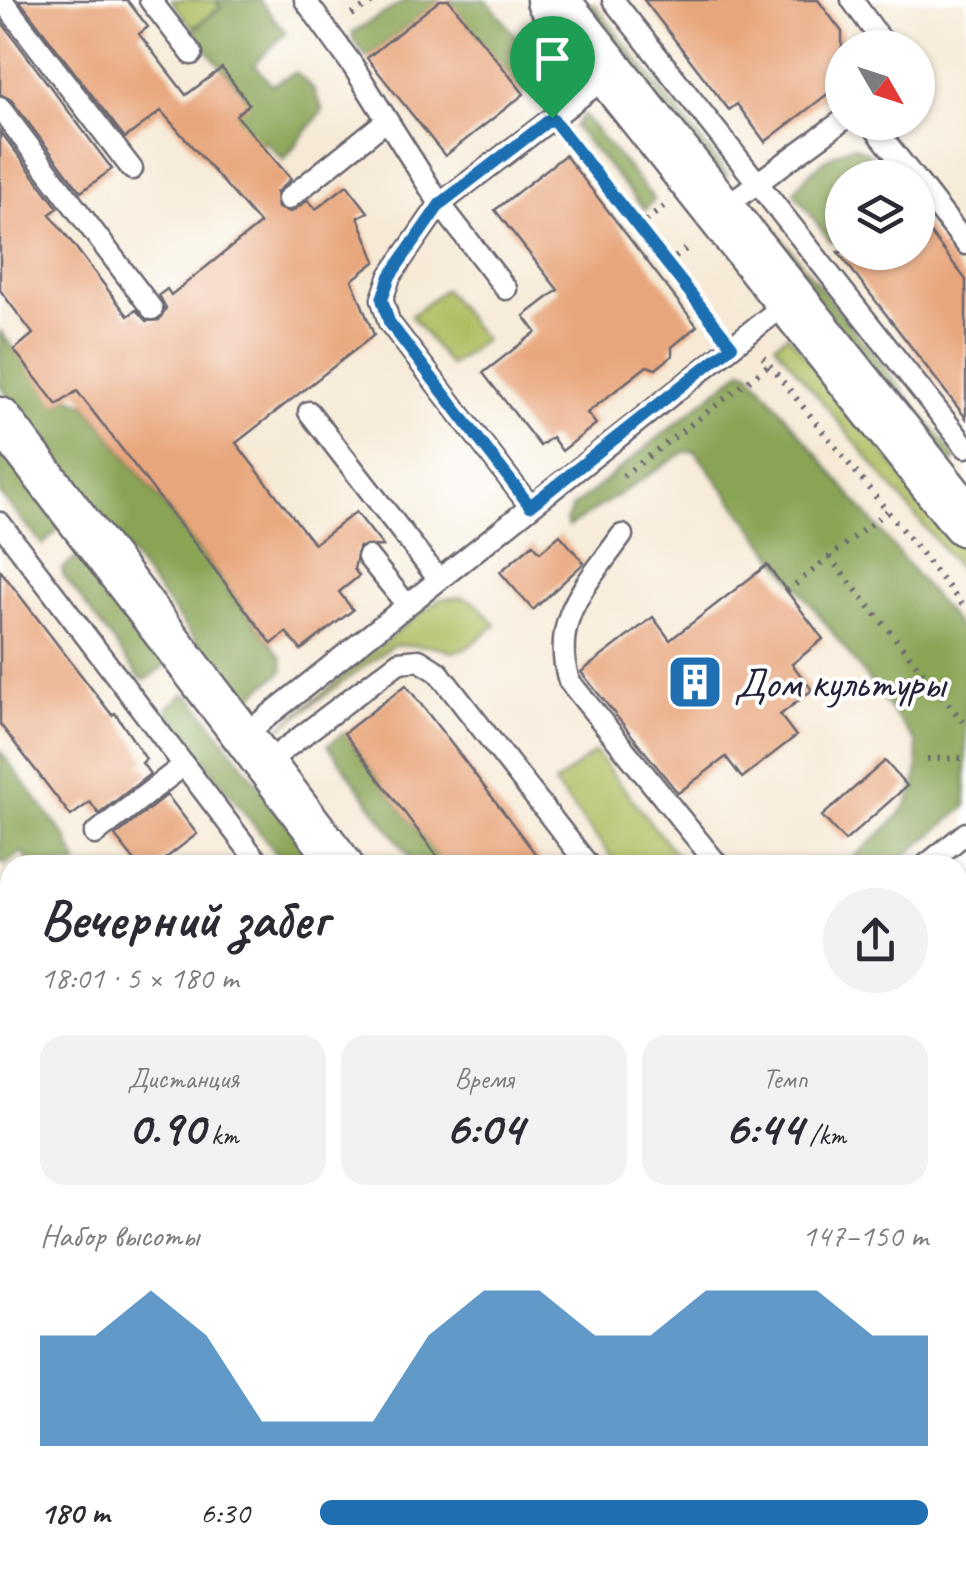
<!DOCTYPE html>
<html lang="ru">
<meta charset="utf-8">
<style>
body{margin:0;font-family:Caveat,sans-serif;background:#f2f2f3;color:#2b2b33;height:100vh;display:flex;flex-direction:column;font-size:38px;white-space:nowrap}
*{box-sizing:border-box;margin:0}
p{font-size:32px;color:#7c7c81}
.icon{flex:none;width:55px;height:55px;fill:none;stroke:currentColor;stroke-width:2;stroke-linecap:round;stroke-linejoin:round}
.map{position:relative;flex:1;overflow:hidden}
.sheet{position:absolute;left:0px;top:855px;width:968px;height:718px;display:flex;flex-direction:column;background:#fff;border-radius:30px 30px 0 0;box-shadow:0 2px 8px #0004}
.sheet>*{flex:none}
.needle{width:65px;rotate:129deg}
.controls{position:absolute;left:825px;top:30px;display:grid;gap:20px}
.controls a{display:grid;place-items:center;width:110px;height:110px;border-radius:50%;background:#fff;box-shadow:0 2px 8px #0004;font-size:50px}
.pin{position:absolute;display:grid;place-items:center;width:85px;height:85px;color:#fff;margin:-102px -42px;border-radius:50% 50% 50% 0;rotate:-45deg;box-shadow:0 0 10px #0007}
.pin .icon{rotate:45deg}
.round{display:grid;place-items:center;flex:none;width:105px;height:105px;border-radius:52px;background:#f2f2f3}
.summary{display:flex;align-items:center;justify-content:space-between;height:170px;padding:0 40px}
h1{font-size:55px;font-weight:700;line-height:75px}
.metrics{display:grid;grid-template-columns:repeat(3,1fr);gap:15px;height:170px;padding:10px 40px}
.metrics div{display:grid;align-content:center;border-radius:25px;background:#f2f2f3;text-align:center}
.metrics b{font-size:50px;font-weight:700}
.metrics small{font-size:28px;font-weight:400}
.metrics p{font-size:28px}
.chart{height:280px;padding:20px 40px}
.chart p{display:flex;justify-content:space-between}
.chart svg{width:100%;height:180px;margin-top:10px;fill:#1f6fb2;opacity:.7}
ul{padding:0 40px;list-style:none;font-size:32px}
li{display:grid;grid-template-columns:160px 120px 1fr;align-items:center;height:75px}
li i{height:25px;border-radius:12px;background:#1f6fb2}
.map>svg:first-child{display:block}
</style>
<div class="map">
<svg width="966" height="1571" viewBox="0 0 966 1571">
<rect width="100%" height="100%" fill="#fff"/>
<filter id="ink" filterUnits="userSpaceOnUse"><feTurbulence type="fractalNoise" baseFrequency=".01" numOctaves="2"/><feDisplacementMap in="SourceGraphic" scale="20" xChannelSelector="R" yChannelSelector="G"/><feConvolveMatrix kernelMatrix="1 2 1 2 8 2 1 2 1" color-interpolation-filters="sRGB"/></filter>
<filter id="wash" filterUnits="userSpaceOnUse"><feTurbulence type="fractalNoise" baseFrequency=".0048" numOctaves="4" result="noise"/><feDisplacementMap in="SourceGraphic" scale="40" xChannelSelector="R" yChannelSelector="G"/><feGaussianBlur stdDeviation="2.25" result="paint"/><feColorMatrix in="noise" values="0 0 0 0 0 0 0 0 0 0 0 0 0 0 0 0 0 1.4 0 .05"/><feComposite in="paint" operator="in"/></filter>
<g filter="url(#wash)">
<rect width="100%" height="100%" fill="#f6ead6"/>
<path fill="#f6d2c4" d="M966,1131V1215L958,1205V1138Z"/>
<path fill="#d1bfbe" d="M488,1562L612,1563L619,1571H478Z"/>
<path fill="#aebd60" stroke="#68704e" stroke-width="2.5" d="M171,0H215L220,7L193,28Z
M444,289L484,340L450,366L411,316Z
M788,334L966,553V578L775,344Z
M461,597L475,602L496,625L465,649L451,652L435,646L393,645L275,732L413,619L440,599Z
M595,752L684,865H618L554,784Z
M0,1240L10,1249V1295L0,1303Z
M0,1337L10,1351V1393L0,1380Z"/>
<path fill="#8aa456" stroke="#566348" stroke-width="2.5" d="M217,0H259L286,33L254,64L272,85L296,72L313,89L323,110L284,160L265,141L246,151L229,110L244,93L194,35L195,28L221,8Z
M406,0H440L367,58L353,39V32Z
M449,0H487L537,62L541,79L524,94Z
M593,3L728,175L721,180L586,8Z
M583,115L654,199L645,210L574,127Z
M854,146L866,151L887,177L842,178V234L831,243L794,192C805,173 833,151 854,146Z
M758,209L957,459L947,466L749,216Z
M0,331L57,404L68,397L85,403L282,658L283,671L248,699L236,693L0,385Z
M743,369L750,372L966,636V807L894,865H845C887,826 927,807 916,743L695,451L685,452L568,527L566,521L573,507Z
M0,445L62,526L43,545L0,494Z
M78,557L86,558L165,660L164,666L146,680L140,678L63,575L62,569Z
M183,694L191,696L314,858L313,864L285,865L167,713L168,707Z
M344,733L444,865H415L328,745Z
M0,751L67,839L78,865H32L22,852L4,865L0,859Z
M0,1015L10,1025V1112L0,1099Z
M0,1448L10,1462V1562L80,1563L76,1571H0Z
M958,1524L966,1534V1571H938L931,1563L958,1562Z
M813,1562L862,1563L869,1571H810Z
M410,1563L411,1562L478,1563L473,1571H409Z"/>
<g id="blocks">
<path fill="#e8a67b" d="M19,0H127L148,27L139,34L186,95L222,68L249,104L236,115L291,179L276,193L278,208L291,212L308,200L316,209L347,185L368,212L358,217L376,261L352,280L374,335L236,443L314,544L356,512L383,546L359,547L354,569L359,576L339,592L353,610L301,650L286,632L272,644L77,391L57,405L14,350L33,334L0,290V131L58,208L50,214L128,316L136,310L146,321L159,320L166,308L159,295L167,289L171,295L260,224L161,111L125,138Z
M440,0H449L524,94L445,156L367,58Z
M644,0H818L842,32V83L765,142L737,104L729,110Z
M0,20L112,169L81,192L11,100L0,94Z
M565,155L697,326L672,347V356L656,369L647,366L587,413L596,424L562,451L552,437L540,446L483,373L536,332L524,316L558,290L495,210Z
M918,217L966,280V418L838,252H918Z
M560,535L584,563L533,610L500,572L533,544L540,552Z
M767,565L823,639L792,664L812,690L780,715L796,736L742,778L726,757L678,793L581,672L653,617L670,640Z
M0,570L112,715L115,713L146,759L142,763L150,774L99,814L90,802L71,816L0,724Z
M406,685L447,738L544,865H444L344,733Z
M885,761L907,786L845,841L822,816Z
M167,795L197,834L157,865H138L115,836Z"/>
</g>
</g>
<g filter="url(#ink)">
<use href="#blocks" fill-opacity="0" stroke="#6c6871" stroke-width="2.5"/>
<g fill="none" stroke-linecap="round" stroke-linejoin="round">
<g stroke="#6c6871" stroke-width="25">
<path id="service" d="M2,0L132,169
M150,0L192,54
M305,0L353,66L440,204L506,289
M613,0L966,447
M852,0L887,48
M0,108L152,309
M870,122L914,178
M918,182L966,244
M288,199L387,120
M719,211L842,121
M309,412L439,580
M530,506L389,322L382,299L390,276L440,204L610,74
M0,523L260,865
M622,535C588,584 549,618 569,681L718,865
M368,557L407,605
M243,736L789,301
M265,764L399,662L419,660L438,672L588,865
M95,834L184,765
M926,865L966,833
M0,987L10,997
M958,1040L966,1039
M0,1217L10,1209
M958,1320L966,1331
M526,1562L533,1571
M647,1562L654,1571
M238,1571L241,1562
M387,1571L389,1562
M785,1571L790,1562"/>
</g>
<g stroke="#6c6871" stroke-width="45">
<path id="minor" d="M0,418L342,865
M0,1417L10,1430
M108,1562L114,1571
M896,1562L903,1571"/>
</g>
<g stroke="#6c6871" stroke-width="55">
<path id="tertiary" d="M552,0L966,521"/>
</g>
<path stroke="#6c6871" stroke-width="6" stroke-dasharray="2.5 8" stroke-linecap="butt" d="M352,15L376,0
M569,140L716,326
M637,227L664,207
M667,264L691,245
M763,357L966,609
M623,476L769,365
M829,557L966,725
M787,591L887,511
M927,759L966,758
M0,1177L10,1170"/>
<use href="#service" stroke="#fff" stroke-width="20"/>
<use href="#minor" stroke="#fff" stroke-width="40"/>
<use href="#tertiary" stroke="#fff" stroke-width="50"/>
</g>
</g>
<g fill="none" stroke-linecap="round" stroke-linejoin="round" filter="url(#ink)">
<g stroke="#fff" stroke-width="20">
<path id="route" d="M552,118L732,346L530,506L389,322L382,299L390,276L440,204Z"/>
</g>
<use href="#route" stroke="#1f6fb2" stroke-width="12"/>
</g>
<defs>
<g id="building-square" transform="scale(2.875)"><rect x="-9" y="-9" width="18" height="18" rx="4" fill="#1f6fb2" stroke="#fff"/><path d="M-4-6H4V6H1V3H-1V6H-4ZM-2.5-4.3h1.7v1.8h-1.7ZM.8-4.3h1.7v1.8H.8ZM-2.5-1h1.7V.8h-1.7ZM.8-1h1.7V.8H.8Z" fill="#fff"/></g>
</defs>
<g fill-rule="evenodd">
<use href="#building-square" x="695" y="682"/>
</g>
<g text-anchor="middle" stroke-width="8" stroke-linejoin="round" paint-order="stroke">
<g font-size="42" fill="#22223b" stroke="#fff" text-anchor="start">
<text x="734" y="697">Дом культуры</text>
</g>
</g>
</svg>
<div class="controls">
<a><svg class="needle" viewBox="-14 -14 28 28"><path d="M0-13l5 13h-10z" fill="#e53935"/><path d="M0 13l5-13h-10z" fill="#7c7c81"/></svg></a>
<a><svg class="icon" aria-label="layers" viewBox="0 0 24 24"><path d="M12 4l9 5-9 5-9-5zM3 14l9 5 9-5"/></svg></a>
</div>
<div class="pin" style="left:552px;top:118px;background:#1e9e55"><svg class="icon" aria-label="arrive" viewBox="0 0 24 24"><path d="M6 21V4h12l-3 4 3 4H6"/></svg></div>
<section class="sheet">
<div class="summary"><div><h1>Вечерний забег</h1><p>18:01 · 5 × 180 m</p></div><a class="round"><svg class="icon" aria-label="share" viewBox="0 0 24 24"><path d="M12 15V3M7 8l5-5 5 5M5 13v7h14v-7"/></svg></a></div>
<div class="metrics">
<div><p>Дистанция</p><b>0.90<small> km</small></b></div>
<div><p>Время</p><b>6:04</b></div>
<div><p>Темп</p><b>6:44<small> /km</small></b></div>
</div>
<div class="chart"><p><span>Набор высоты</span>147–150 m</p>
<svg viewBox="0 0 160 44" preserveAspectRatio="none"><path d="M0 44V17L10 17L20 6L30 17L40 38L50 38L60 38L70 17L80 6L90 6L100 17L110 17L120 6L130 6L140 6L150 17L160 17V44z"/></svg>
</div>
<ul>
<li><b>180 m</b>6:30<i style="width:100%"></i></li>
</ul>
</section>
</div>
